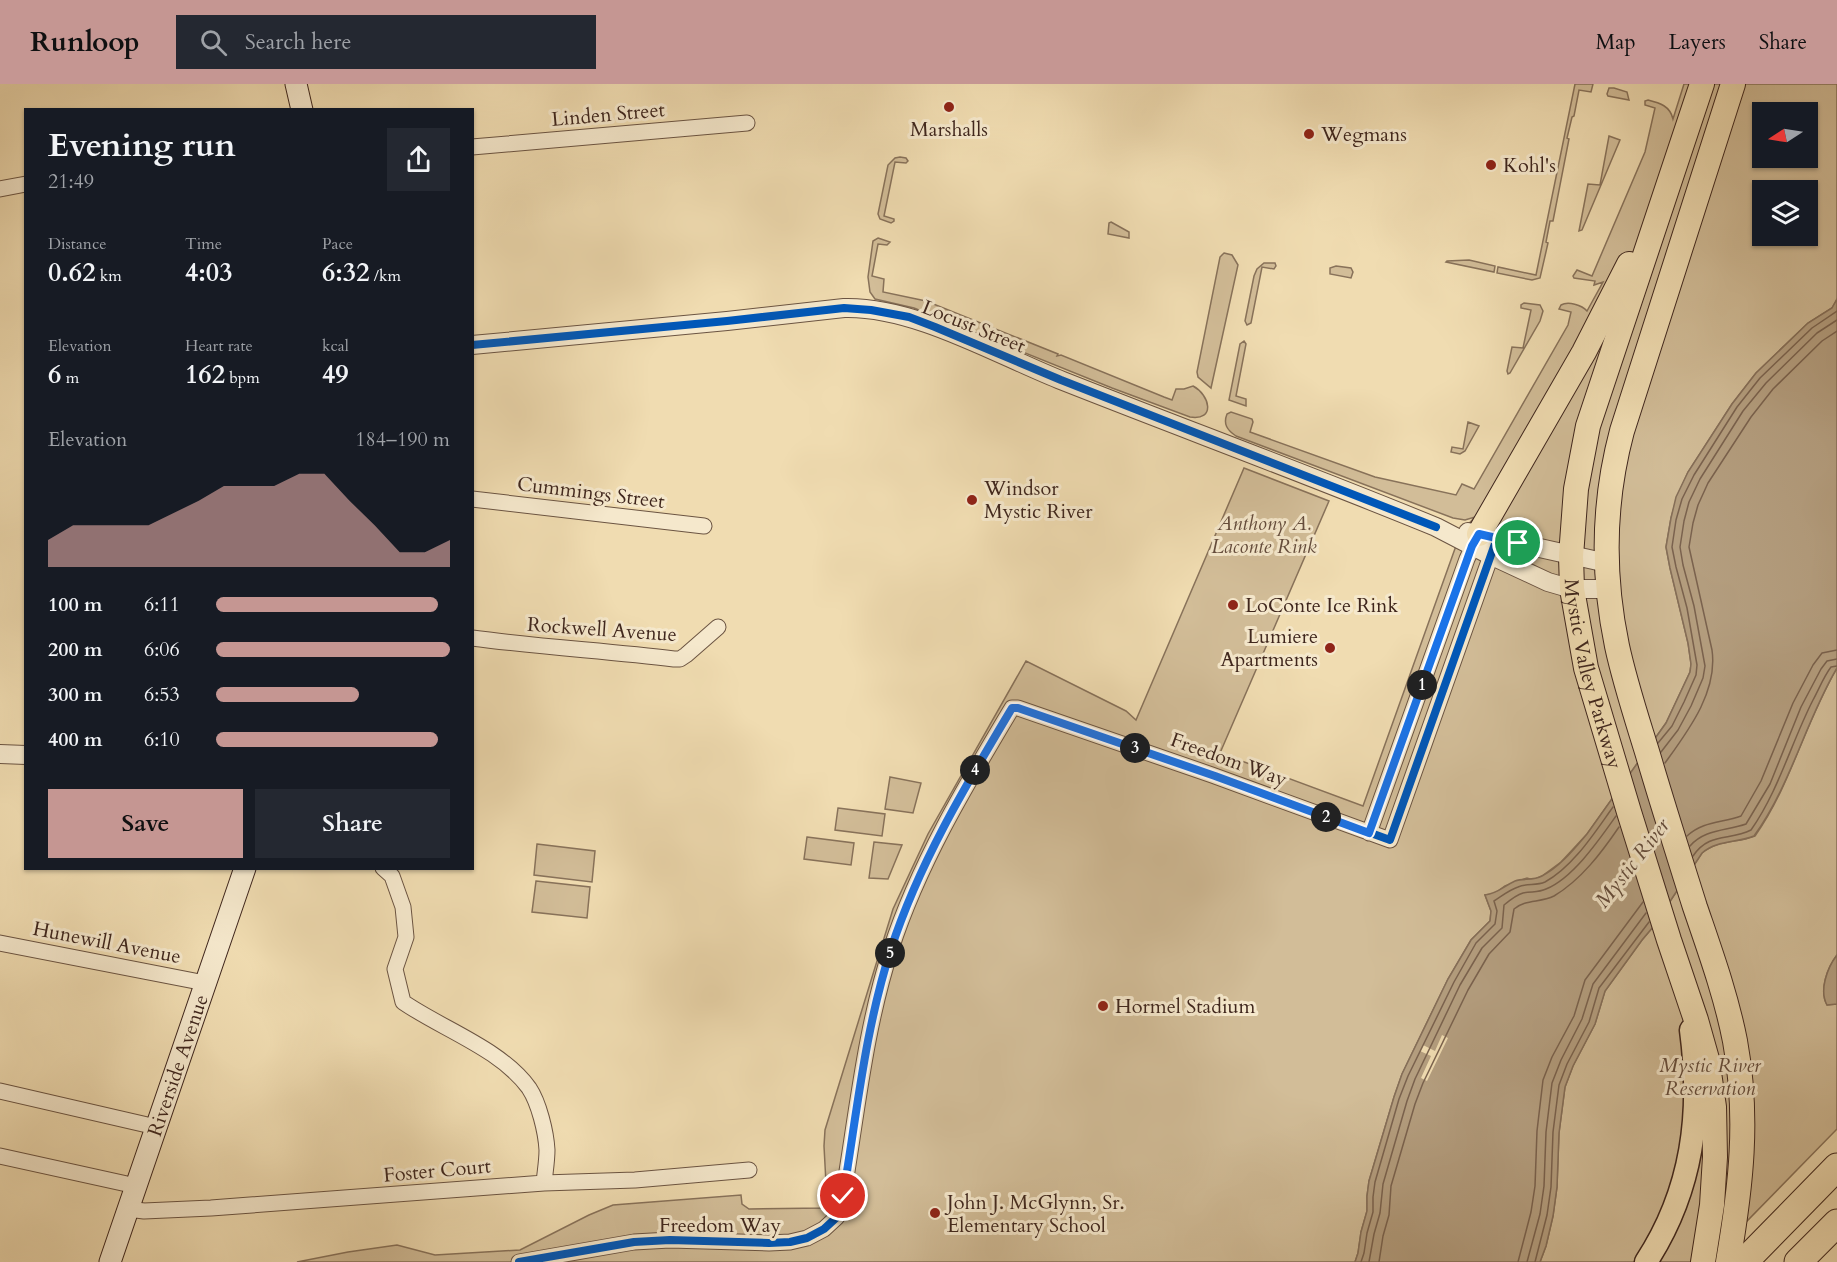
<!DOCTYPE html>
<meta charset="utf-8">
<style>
body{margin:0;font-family:Cardo,serif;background:#242831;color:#f1f3f6;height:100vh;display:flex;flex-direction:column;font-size:22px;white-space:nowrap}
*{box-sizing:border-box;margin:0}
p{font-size:20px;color:#9ea1a6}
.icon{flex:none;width:33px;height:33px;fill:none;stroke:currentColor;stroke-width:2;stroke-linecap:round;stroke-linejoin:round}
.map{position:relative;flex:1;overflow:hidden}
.side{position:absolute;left:24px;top:24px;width:450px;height:762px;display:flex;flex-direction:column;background:#171b24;border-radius:0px;box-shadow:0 2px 4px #0004}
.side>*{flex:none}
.needle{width:39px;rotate:258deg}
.buttons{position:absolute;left:1752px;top:18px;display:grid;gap:12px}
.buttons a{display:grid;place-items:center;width:66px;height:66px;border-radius:0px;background:#171b24;box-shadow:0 2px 4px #0004;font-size:30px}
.pin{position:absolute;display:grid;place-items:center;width:51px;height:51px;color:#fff;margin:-26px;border:3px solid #fff;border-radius:50%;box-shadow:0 2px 6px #0007}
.km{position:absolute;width:30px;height:30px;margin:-15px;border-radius:50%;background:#222;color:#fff;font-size:16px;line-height:30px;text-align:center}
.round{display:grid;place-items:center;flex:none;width:63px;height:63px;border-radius:0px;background:#242831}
.headline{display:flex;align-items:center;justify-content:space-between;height:102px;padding:0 24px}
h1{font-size:33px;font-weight:700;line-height:45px}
.figures{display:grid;grid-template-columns:repeat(3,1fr);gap:9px;height:102px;padding:6px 24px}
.figures div{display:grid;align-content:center}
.figures b{font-size:26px;font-weight:700}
.figures small{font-size:16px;font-weight:400}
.figures p{font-size:16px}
.chart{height:168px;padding:12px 24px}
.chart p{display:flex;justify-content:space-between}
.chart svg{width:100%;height:108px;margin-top:6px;fill:#c59692;opacity:.7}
.cta{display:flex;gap:12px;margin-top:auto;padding:12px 24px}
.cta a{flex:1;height:69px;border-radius:0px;background:#c59692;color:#111;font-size:24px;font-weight:700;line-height:69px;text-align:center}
.cta a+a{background:#242831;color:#f1f3f6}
ul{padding:0 24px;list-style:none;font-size:20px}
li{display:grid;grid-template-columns:96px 72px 1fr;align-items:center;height:45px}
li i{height:15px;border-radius:8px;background:#c59692}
header{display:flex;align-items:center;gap:36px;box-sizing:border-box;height:84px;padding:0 30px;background:#c59692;color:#111}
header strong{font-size:28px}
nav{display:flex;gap:33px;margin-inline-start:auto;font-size:21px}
.search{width:420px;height:54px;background:#242831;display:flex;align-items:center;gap:15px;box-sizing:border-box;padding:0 21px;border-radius:0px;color:#9ea1a6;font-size:22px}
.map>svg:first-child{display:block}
</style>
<header>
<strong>Runloop</strong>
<div class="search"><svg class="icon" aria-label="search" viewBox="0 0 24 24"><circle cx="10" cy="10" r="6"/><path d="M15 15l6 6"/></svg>Search here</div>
<nav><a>Map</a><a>Layers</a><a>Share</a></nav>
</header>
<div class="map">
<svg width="1837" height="1178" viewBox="0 0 1837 1178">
<rect width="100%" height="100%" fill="#f0dcb1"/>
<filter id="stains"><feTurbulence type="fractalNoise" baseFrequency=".00333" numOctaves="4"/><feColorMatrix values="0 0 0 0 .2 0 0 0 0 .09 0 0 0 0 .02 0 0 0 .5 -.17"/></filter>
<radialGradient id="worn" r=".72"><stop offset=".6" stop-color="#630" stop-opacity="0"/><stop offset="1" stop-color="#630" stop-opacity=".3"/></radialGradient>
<path fill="#d2bd98" stroke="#88725a" stroke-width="1.5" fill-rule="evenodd" d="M1575,0H1593L1591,8L1579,6L1574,32L1572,33L1567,54L1569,55L1553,137H1550L1546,158L1548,159L1540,194L1532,196L1497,189L1498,183L1536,191Z
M1684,0H1837V215L1832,224L1808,239L1756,289L1732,320L1688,388L1677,413L1671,434L1666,463L1670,484L1688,559L1691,580L1690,588L1666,639L1587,750L1561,778L1542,792L1533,796L1527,794L1505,802L1494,810L1485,811L1491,827L1490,837L1471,856L1448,895L1402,990L1394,1013L1369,1097L1367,1112V1127L1361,1148L1358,1169L1355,1178H297L348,1168L397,1161L435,1171L520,1166L589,1131L613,1121L741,1111L742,1120L749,1125L825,1124L827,1118L824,1062L825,1046L893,825L928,750L1026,577L1126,627L1136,636L1244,384L1329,417L1220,669L1363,722L1457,459L1462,447L1475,433L1465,436L1453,434L1236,352C1227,346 1223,340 1227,330L1231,328L1252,335L1253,338L1250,348L1375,393L1456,411L1462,400L1474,405L1568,241L1571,228L1559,225L1561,221C1568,217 1582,221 1587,227L1603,198L1594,201L1595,197L1574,194L1573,192L1577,186L1592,192L1645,68L1655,24L1645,21V17L1648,16C1660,19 1670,22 1673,35ZM1762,28H1808V74H1762ZM1762,106H1808V152H1762Z
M1609,4H1614L1627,8L1629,16L1608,12L1607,10Z
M1609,52L1620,56L1582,146L1579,147L1588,100L1600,101Z
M900,73L906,74L908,77L906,79L895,78L884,132L894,135V137L891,139L880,135L878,130L888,81L895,74Z
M1111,138L1129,148V154L1108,150L1109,139Z
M878,154L890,158L887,161L878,160L872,192L884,195L883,208L926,217L1058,270L1057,272L1061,271L1164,313L1172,316L1176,305H1184L1193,302C1210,311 1216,337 1190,333L1112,304L914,224L875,215L870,208L868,193L873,157Z
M1224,169L1232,171L1238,181L1211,304L1198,293L1197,288L1220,173Z
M1469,176L1495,182L1494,188L1446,178L1447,177Z
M1264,179H1275L1276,182L1274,185L1262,183L1251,239L1247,241L1245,237L1254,192L1257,185Z
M1336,182L1351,184L1353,188L1351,194L1330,190V184Z
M1524,219L1540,221L1543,227L1540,237L1510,289L1508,290L1507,287L1512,263L1523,264L1531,226L1521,224V221Z
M1244,257L1246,260L1236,312L1246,315V322L1229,316L1240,260Z
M1468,338L1479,342L1465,367L1460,370L1451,368L1452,363L1463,365Z
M1837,584V871C1827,884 1819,906 1827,921L1837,920V1045L1707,1178H1540L1546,1162L1553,1132L1557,1103L1559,1049L1565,1003L1573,982L1595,940L1605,907L1642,856L1653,843L1702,769C1717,756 1737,759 1755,752C1791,701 1805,638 1837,584Z
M890,693L921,699L913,729L885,725Z
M838,724L885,730L882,752L835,746Z
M807,753L854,759L851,781L804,775Z
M874,758L902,761L888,795L869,794Z
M537,760L595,767L592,798L534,791Z
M536,797L590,803L587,834L532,828Z"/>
<path fill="#b49e7f" stroke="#856e58" stroke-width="1.5" d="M1837,215V584C1805,638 1791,701 1754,752C1737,759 1717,756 1702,769L1653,843L1642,856L1605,907L1595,940L1573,982L1565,1003L1559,1049L1557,1103L1553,1132L1546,1162L1540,1178H1355L1358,1169L1361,1148L1367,1127V1112L1369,1097L1394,1013L1402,990L1448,895L1471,856L1490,837L1491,827L1485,811C1499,809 1502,803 1515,797C1524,794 1533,797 1542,792C1560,783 1575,764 1587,750L1666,639L1690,588L1691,580L1688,559L1670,484L1666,463L1671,434L1676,413L1688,388L1732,320L1756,289L1808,239L1832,224Z
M1837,871V920L1827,921C1819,907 1827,884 1837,871Z"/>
<path fill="#f0dcb1" d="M1442,951L1448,954L1427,997L1421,994L1431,972L1420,967L1423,961L1435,967Z"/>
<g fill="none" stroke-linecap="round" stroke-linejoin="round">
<path stroke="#7a624e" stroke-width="1.5" d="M1658,659L1672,642L1684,618L1696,591L1697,581L1687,524L1676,483L1672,463L1676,436L1682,415L1694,391L1737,323L1760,294L1812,244L1837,227
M1661,668L1678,646L1691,622L1703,594L1705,582L1694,522L1683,481L1680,463L1684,437L1689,418L1700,395L1743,327L1766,299L1817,249L1837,236
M1665,679C1688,647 1718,608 1712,566L1689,463L1693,439L1698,421L1708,399L1751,333L1773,305L1822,257L1837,247
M1687,752C1703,737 1722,739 1741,732L1761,697L1793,619L1813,581L1822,569L1837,566
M1690,762C1705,745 1726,747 1746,740L1770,700L1801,623L1821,585L1827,577L1837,575
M1693,772C1709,748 1729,757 1751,746C1779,706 1791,659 1813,616C1819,605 1824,592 1831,583L1837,582
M1361,1178L1364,1169L1367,1149L1373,1128V1113L1375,1098L1399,1015L1408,992L1454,898L1476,859L1495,840L1497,827L1494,817C1502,812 1509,806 1518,803C1527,799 1536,802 1545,798C1573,783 1595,748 1613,723
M1369,1178L1374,1150L1380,1129L1383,1100L1407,1017L1415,995L1460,901L1482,864L1502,844L1504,821C1510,816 1516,811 1523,809C1531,807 1538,809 1546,805C1573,794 1599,756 1616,732
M1379,1178L1383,1152L1389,1131L1391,1102L1415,1020L1423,999L1468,906L1489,870L1510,848L1514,825C1526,815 1540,819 1554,812C1581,796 1602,768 1619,743
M1518,1178L1531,1128L1535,1102L1537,1047L1543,996L1552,973L1574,932L1585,896L1643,818
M1527,1178L1540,1130L1544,1102L1546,1048L1552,999L1561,976L1582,935L1593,900L1646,829
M1535,1178L1547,1131L1551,1103L1553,1048L1559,1001L1567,980L1589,938L1599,904L1649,838"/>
<g stroke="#6b5442" stroke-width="17">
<path id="minor" d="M472,63L747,39
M0,105L26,100
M472,415L704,442
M472,554C540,563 607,567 674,575H680L686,571L718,543
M1369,749L1467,475L1477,453
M383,784L392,792L403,823L406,853L395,885L403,918C442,945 501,965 529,1004C539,1019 546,1048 547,1066C547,1077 545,1088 544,1099
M0,859L205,899
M0,1007L156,1043
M0,1072L136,1102
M128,1125L144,1127L211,1124L544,1099L635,1096L749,1086
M519,1178L634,1158L670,1156L769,1159L790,1158L807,1154L824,1145L837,1133L843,1112C857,1029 865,945 891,865C919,779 966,701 1012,624H1018L1212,691L1390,756L1494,463"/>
</g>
<g stroke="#6b5442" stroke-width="20">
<path id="tertiary" d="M472,261L727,237L844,224C915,222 997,271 1063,297C1187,346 1312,392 1436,443L1490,471L1548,498L1572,505H1609
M1468,448L1607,479
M0,670L26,671"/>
</g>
<g stroke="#3f261d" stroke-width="23">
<g id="secondary">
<path d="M296,0L302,26"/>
<path id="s1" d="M110,1178L245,784"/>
</g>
</g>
<g stroke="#3f261d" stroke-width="25">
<path id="primary" d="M1646,1178C1693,1106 1702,1029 1691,946"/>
</g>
<g stroke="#3f261d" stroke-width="26">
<g id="trunk">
<path id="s2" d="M1702,0L1588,342L1576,405L1571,472L1572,505L1586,584L1629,728L1669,856L1696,936L1707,975L1714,1023L1715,1073L1712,1121L1703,1178"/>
<path d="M1479,450L1584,268L1629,180"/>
<path d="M1728,1178C1741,1102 1749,1034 1735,957C1726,911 1710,867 1695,823C1679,772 1663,722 1648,671C1637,635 1625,599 1617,562C1602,490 1603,418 1622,347L1733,0"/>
</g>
</g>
<g stroke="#3f261d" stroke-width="29">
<path id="motorway" d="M1744,1178L1837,1083
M1798,1178L1837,1139"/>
</g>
<use href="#minor" stroke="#f5e8cc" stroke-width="15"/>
<use href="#tertiary" stroke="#f5e8cc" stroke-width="18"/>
<use href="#secondary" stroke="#f5e8cc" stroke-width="21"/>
<use href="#primary" stroke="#f0dcb1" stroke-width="22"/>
<use href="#trunk" stroke="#f0dcb1" stroke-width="24"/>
<use href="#motorway" stroke="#f0dcb1" stroke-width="27"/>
<g stroke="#f5e8cc" stroke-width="11">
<path id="cycleway" d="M472,261L727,237L844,224L871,226L909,233L935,243L1061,296L1436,443
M519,1178L634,1158L670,1156L769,1159L790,1158L807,1154L824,1145L837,1133L843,1112C857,1029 865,945 891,865C919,779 966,701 1012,624H1018L1212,691L1390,756L1497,454"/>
</g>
<use href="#cycleway" stroke="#0057b8" stroke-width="8"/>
</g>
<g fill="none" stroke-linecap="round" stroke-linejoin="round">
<g stroke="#fff" stroke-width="12">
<path id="route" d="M843,1112C857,1029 865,945 891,865C919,779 966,701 1012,624H1018L1215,692L1369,749L1472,462L1479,450L1518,459"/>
</g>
<use href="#route" stroke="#1a73e8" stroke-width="8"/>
</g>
<g fill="#8f2418" stroke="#f5e8cc" stroke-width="2">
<circle cx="949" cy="23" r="6"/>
<circle cx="1309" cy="50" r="6"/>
<circle cx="1491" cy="81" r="6"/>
<circle cx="972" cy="416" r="6"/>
<circle cx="1233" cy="521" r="6"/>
<circle cx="1330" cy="564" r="6"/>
<circle cx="1103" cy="922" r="6"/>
<circle cx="935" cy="1129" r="6"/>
</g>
<g text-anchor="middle" stroke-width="6" stroke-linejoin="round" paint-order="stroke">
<g font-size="20" fill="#3f261d" stroke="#f5e8cc">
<text transform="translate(608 30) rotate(-5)" y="7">Linden Street</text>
<text transform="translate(974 242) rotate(22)" y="7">Locust Street</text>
<text transform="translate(591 408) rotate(7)" y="7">Cummings Street</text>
<text transform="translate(602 545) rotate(4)" y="7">Rockwell Avenue</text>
<text dy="7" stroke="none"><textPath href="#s2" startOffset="612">Mystic Valley Parkway</textPath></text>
<text transform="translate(1229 675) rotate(20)" y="7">Freedom Way</text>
<text transform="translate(107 858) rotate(11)" y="7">Hunewill Avenue</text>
<text dy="7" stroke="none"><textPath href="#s1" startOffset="208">Riverside Avenue</textPath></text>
<text transform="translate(437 1086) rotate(-5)" y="7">Foster Court</text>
<text x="720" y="1148">Freedom Way</text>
</g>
<g font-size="20" fill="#3f261d" stroke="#f5e8cc" text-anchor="start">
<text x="949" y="52" text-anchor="middle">Marshalls</text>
<text x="1321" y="57">Wegmans</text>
<text x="1503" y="88">Kohl's</text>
<text x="984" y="411">Windsor<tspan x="984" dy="23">Mystic River</tspan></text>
<text x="1245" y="528">LoConte Ice Rink</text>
<text x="1318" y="559" text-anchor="end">Lumiere<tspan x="1318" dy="23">Apartments</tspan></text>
<text x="1115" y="929">Hormel Stadium</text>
<text x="947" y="1125">John J. McGlynn, Sr.<tspan x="947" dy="23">Elementary School</tspan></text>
</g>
<g font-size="20" font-style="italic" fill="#644c3c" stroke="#f5e8cc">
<text x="1264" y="446">Anthony A.<tspan x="1264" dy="23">Laconte Rink</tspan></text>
<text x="1710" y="988">Mystic River<tspan x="1710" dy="23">Reservation</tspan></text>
</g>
<g font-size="21" font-style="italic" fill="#624a3a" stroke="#f5e8cc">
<text transform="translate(1632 779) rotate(-52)" y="7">Mystic River</text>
</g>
</g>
<rect width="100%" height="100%" filter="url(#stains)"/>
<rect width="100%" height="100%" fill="url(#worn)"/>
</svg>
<div class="buttons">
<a><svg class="needle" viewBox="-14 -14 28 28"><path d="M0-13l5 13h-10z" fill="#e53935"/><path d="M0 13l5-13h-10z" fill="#9ea1a6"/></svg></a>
<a><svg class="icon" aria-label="layers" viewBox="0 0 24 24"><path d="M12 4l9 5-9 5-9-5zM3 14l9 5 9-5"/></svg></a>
</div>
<div class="pin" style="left:1518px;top:459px;background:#1e9e55"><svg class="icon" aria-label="arrive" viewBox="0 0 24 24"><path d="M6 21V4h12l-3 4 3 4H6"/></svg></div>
<div class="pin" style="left:843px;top:1112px;background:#d93025"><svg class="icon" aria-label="check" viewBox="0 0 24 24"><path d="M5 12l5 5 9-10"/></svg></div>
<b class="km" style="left:1422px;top:601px">1</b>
<b class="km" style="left:1326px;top:733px">2</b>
<b class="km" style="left:1135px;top:664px">3</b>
<b class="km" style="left:975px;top:686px">4</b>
<b class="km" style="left:890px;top:869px">5</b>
<section class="side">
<div class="headline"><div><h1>Evening run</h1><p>21:49</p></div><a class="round"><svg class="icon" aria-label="share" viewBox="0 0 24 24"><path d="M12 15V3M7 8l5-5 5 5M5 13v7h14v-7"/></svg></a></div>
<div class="figures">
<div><p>Distance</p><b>0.62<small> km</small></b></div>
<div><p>Time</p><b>4:03</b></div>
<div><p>Pace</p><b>6:32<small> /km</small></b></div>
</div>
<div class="figures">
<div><p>Elevation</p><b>6<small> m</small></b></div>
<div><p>Heart rate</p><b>162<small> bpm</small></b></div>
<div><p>kcal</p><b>49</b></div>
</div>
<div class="chart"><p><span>Elevation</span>184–190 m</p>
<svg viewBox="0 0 160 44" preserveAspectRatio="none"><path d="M0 44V33L10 27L20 27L30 27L40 27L50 22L60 17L70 11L80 11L90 11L100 6L110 6L120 17L130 27L140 38L150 38L160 33V44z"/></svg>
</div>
<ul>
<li><b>100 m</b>6:11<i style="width:95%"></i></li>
<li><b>200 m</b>6:06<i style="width:100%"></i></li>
<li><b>300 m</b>6:53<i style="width:61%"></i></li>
<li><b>400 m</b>6:10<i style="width:95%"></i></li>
</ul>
<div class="cta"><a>Save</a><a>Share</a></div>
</section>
</div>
